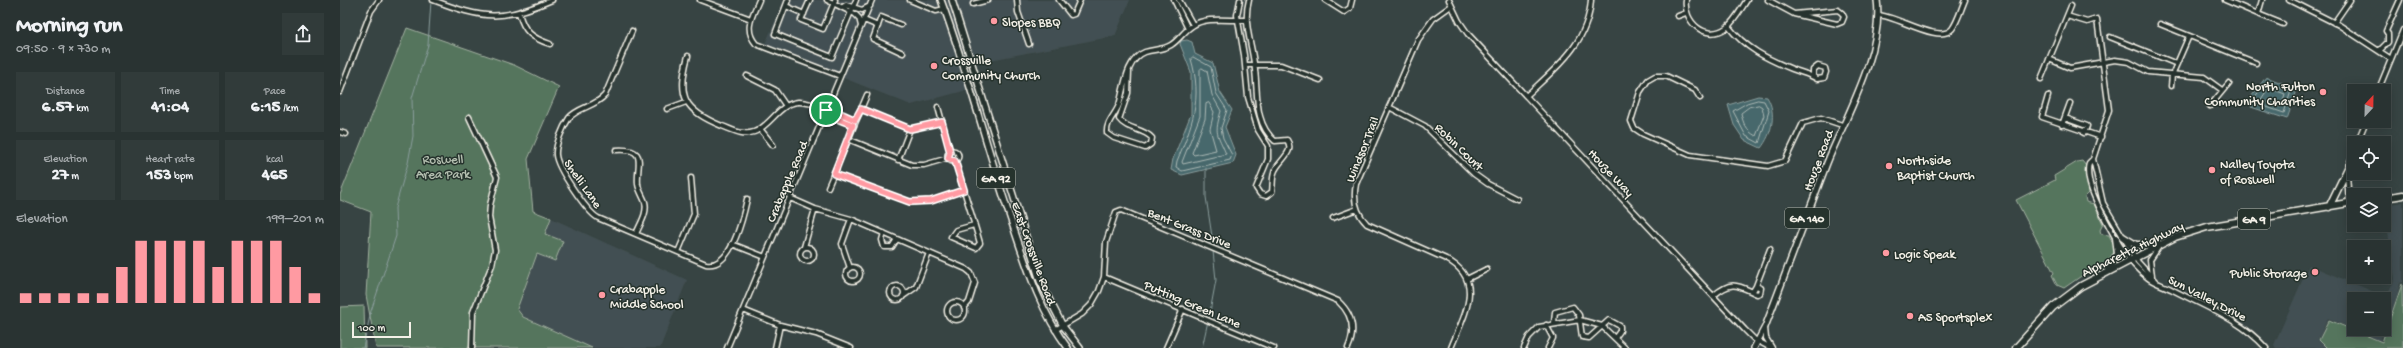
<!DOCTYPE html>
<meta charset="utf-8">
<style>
body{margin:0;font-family:"Gochi Hand",sans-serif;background:#313b3a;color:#f1f3f6;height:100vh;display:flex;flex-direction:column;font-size:15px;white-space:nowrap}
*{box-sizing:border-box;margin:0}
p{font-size:13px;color:#a5aaac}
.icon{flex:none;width:22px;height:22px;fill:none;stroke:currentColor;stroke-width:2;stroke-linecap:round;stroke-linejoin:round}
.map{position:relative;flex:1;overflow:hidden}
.drawer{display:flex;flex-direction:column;background:#293332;width:340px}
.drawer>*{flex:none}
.needle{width:26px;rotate:22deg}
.tools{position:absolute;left:2007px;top:84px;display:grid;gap:8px}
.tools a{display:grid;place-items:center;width:44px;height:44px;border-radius:0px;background:#293332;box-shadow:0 2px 10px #0003,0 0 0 1px #454e4d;font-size:20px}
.scale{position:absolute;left:12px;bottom:10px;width:59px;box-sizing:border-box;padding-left:4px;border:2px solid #f4f1e8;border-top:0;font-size:11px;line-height:14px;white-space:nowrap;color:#f4f1e8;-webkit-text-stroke:3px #26332d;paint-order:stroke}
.pin{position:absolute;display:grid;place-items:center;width:34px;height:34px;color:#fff;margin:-17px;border:2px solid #fff;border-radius:50%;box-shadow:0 1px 4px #0007}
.round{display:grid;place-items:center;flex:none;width:42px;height:42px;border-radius:0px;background:#313b3a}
.headline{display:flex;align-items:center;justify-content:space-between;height:68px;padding:0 16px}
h1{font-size:22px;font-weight:800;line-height:30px}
.metrics{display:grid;grid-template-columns:repeat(3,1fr);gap:6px;height:68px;padding:4px 16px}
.metrics div{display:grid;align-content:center;border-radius:0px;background:#313b3a;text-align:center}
.metrics b{font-size:17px;font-weight:800}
.metrics small{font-size:11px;font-weight:400}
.metrics p{font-size:11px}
.chart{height:112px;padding:8px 16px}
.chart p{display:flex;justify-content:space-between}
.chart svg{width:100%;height:72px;margin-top:4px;stroke:#ff9aa2;stroke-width:6}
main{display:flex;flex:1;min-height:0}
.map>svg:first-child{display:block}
</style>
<main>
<section class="drawer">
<div class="headline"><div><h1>Morning run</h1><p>09:50 · 9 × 730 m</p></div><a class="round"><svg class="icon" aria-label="share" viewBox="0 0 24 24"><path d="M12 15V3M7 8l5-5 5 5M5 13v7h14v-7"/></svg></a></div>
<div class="metrics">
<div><p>Distance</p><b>6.57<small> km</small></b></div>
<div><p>Time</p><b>41:04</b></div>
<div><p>Pace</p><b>6:15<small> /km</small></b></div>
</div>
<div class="metrics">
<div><p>Elevation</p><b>27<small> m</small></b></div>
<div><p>Heart rate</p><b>153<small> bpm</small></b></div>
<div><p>kcal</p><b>465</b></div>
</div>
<div class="chart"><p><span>Elevation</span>199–201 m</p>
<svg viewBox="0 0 160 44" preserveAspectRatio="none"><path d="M5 44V38M15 44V38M25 44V38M35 44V38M45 44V38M55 44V22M65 44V6M75 44V6M85 44V6M95 44V6M105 44V22M115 44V6M125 44V6M135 44V6M145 44V22M155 44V38"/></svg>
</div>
</section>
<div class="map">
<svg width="2063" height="348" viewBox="0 0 2063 348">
<rect width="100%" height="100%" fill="#374443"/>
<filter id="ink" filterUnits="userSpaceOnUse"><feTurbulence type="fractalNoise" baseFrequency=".025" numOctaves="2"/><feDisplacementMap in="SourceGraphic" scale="8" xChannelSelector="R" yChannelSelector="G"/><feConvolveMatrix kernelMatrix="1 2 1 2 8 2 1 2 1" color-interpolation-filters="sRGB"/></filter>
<g filter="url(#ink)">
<path fill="#435052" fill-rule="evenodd" d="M445,0H790L775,36L624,65L631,89L571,105L424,46Z
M2063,202V282L2060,283L2055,304L2040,341L1988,318L1978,340L1986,348H1936L1934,345L1969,265L2046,297L2055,279L2044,205ZM2014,299H2044V329H2014Z
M211,218L347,280L320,348H252L183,317L177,309Z"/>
<path fill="#54745d" stroke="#a4b2a2" d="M67,28L174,65L219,87L188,159L193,211L211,218L205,234L223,241L215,261L197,254L177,309L183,317L252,348H36L26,295L31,212L0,200V195Z
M1742,161L1746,166L1749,193L1745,197L1746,202L1754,204L1763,224L1760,230L1761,234L1769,235L1776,251L1773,261L1750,270L1724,288L1717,285L1712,275L1714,273L1676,200L1715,180L1714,176L1737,162Z
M2062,284L2063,348H1987L1979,340L1989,320L2042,342Z
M24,306L25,348H0V307Z"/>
<path fill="#46686c" stroke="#8c9f9e" d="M847,40L852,42L855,54L873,63L880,92L892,110L885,127L896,155L893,163L842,175L831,170L833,159L851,114V72L840,44L841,41Z
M1926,77L1955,88L1956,93L1947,119L1911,107V97Z
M1418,96L1427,97C1437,113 1432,134 1421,148L1404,140L1394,125L1388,105Z"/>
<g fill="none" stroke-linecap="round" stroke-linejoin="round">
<path stroke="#aebab6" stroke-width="1" d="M853,57L871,67L876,93L887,110L881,128L883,138L892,155L890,160L842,171L836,167L837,161C852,125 863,99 851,59Z
M862,68L867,71L872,95L881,111C874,135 877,132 886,154L843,164L842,162L860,116V70Z
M1927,82L1951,91L1944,113L1915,103V97Z
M1929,88L1945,94L1941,107L1921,100Z
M1418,100L1424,101L1429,111L1419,143L1406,136L1393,111L1407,103Z
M869,103L874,112L870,129L876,150L854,155L852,153L865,119L866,104Z
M1419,105L1422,107L1424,115L1416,136C1406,131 1403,123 1401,113L1409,107Z"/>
<path stroke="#8c9f9e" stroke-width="1" d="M866,168V197L873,243
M869,317L876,280L873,251
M23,348L31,311L56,236L55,208L68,163L73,136L72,98L88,45L91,1
M862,348L868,321"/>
<g stroke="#f4f1e8" stroke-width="7">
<path id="minor" d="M93,0C143,19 162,22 212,0
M360,0L411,19
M419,0C413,15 403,29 416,44L500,76
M448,0L435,34L492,57L516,0
M470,0L461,20L483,29L495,0
M487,0L515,14L519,18L521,26
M570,0L596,11L604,9
M677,0L678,12L689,44
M719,0L731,15L734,14L740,0
M834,0L848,29
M839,0L853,25
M900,0L897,15L904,55L908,97L918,130L928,146V159L916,188L920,194L926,196L932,192C933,186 932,179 934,173C937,161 956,153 947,140L935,141C912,122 919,88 914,63C911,41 903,22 909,0
M985,0L1004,12L1010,8L1012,0
M1109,0L1119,21L1128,34L1405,330L1414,339L1431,348
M1346,0C1343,22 1366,42 1386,28C1395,21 1401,9 1407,0
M1428,0L1454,14
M1885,0L1918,14
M1922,0L1918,14L1943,24
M1949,0L1999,25L2051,59
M633,4L648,0
M446,6L464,14
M503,7L506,5L522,10L530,6
M1498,10L1502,13L1504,17L1502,22L1497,24L1454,14Z
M179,13C184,32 192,38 210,44
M1538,15C1558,16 1599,44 1612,29C1618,21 1621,9 1625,0
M1338,16L1346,13
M1727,16L1747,22L1757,19L1769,110L1753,159L1749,163C1745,179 1755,199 1762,213C1774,236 1786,261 1807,277C1814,283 1823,285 1831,289C1865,307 1900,319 1926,348
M524,20L538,26
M1994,23L2010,0
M1820,24L1916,63
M561,25L541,17L533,39L563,53
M1388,26C1405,48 1427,59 1452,69C1462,73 1469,74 1477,79L1484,78L1486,72L1485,68L1478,66L1473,70V75
M292,31L265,95C255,107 238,107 229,118C223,127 215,145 216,155C217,168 247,212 258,218L366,264C391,269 403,218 407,199
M1770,37L1837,64
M2039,51L2048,42V34L2046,31L2060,0
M348,56C337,96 343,110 382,126C393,130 402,136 414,132C431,126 438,104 458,102C470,101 503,114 515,120
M1709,59L1730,68L1775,60L1789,62L1808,72L1864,77L1882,90
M906,65H941L980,80
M789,71L788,93L779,119C787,130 803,128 812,138L811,144L805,148L774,138L767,133C766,122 775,115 779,105C784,89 786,59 805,52C814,49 823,50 831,45C839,40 844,31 852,26C866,16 889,21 906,20
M407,76L435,90L446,106
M1701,79L1731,6
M1831,86L1832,75L1849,36
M2038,91L2063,30
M0,92L31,11L39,0
M1186,96C1216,68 1248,44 1251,0
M1708,96L1702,117L1761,137
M1360,98L1355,90L1326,76H1315L1308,80L1300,92L1291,121L1294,128L1303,134L1350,155L1428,166L1445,161L1463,123L1481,118L1502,125
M1870,106L1889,83
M598,107L610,151
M1049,107L1085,126L1134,174L1148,184L1177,199
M327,109L346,102
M521,109L570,129L602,122
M486,110L490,116L513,125
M129,117L157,177L150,205L149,217L155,250L152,265L133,312L132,348
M1725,118L1747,126L1744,133
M1722,125L1730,103
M421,130L433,145
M0,132L6,134
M508,139L572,165H584L608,158
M2017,143L2026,121
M276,150C309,148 296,164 298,184C299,191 303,196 305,202C308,213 300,224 296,234
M607.5 156a5.5 5.5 0 1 1 11 0a5.5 5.5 0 1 1-11 0Z
M1753,159L1763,203L1798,262L1816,282
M558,160L570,129
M615,161C623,188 632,215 640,243L636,248L611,237L616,230L634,225
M2008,167L2014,152
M494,174L570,202L591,201L624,190
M2007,174L2009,203
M488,187L527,95
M450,198L475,209L511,219L626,269L631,273L635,283L629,302L624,308
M993,218L1017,209
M544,233L542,240L544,247H552L557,239
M392,244L425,257
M460 254a7 7 0 1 1 14 0a7 7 0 1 1-14 0Z
M464,247L475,209
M338,252L354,214L351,178
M506 274a7 7 0 1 1 14 0a7 7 0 1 1-14 0Z
M510,268L502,244L511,219
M1812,276L1810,260L1818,248
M764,277L934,348
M1127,279L1147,269
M1416,286L1430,249
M550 293a7 7 0 1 1 14 0a7 7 0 1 1-14 0Z
M563,296L576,287L589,253
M1373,296C1392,280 1397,285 1417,294L1420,293L1421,288L1416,286L1413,291
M607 311a9 9 0 1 1 18 0a9 9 0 1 1-18 0Z
M403,310L440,325L476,334L511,348
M1214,323L1215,312L1233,307L1239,315L1242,337L1249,338L1269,320L1280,326V331L1275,338
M1206,325L1213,338L1208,348
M1425,328L1426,338L1432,348
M715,330L742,314L751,305L759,291L764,277L766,242L776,212L781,210L998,301C1012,314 1016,330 1008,348
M387,348L532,0
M435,348L440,325
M826,348L843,309
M1111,348C1123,317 1147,280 1106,259L1027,224C1016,213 1013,199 1016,184L1078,40L1093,19L1111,6
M1184,348L1189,337L1199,327L1240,320L1262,326L1285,348"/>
</g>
<g stroke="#f4f1e8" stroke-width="8">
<path id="major" d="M601,0C629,75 648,154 674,229C688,271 701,312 728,348
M612,0L700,281L723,326L740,348
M1414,348L1425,327C1446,273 1466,218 1487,163C1506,116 1544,51 1537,0"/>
</g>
<g stroke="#f4f1e8" stroke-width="9">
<path id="highway" d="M2044,198L2063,195
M1989,207L2009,166
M1783,237L1796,245H1815
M1768,269L1778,254L1776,238
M1676,348L1713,307L1741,286L1835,237L1867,227L2014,202"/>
</g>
<use href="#minor" stroke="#26332d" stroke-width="4"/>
<use href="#major" stroke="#26332d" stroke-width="5"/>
<use href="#highway" stroke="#26332d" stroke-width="6"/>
</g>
</g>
<g fill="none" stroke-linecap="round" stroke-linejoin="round" filter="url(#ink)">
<g stroke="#fff" stroke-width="8">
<path id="route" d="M521,109L570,129L602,122L610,152L608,158L615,161L624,190L591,201L570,202L494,174L513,125L490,116L486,110H493L515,120Z"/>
</g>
<use href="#route" stroke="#ff9aa2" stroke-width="5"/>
</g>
<g fill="#ff9aa2" stroke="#26332d" stroke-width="1.5">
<circle cx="654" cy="21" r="4"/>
<circle cx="594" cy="66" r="4"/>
<circle cx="1983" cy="92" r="4"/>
<circle cx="1549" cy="166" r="4"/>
<circle cx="1872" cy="170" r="4"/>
<circle cx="1546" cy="253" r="4"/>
<circle cx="1975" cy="272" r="4"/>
<circle cx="262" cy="295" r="4"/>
<circle cx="1570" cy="316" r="4"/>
</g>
<g text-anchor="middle" stroke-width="3" stroke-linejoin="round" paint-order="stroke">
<g fill="#26332d" stroke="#b6b8b0" stroke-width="1">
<rect x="637" y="168" width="38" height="20" rx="3"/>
<rect x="1445" y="208" width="44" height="20" rx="3"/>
<rect x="1898" y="209" width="32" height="20" rx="3"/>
</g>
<g font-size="12" font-weight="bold" fill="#f4f1e8">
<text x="656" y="182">GA 92</text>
<text x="1467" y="222">GA 140</text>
<text x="1914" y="223">GA 9</text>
</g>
<g font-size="13" fill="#f4f1e8" stroke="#26332d" text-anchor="start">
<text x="662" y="26">Slopes BBQ</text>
<text x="602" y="64">Crossville<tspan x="602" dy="15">Community Church</tspan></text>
<text x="1975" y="90" text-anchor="end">North Fulton<tspan x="1975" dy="15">Community Charities</tspan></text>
<text x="1557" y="164">Northside<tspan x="1557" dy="15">Baptist Church</tspan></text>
<text x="1880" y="168">Nalley Toyota<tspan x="1880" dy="15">of Roswell</tspan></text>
<text x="1554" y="258">Logic Speak</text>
<text x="1967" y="277" text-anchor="end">Public Storage</text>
<text x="270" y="293">Crabapple<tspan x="270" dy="15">Middle School</tspan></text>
<text x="1578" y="321">A5 Sportsplex</text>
</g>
<g font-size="13" fill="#f4f1e8" stroke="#26332d">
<text transform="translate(1120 146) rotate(44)" y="5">Robin Court</text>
<text transform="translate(1021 149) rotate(-68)" y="5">Windsor Trail</text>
<text transform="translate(1477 160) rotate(-69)" y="5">Houze Road</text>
<text transform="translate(1272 172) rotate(47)" y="5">Houze Way</text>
<text transform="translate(446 181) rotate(-67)" y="5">Crabapple Road</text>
<text transform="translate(244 183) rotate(55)" y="5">Shelli Lane</text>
<text transform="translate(850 227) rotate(22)" y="5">Bent Grass Drive</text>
<text transform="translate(1792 248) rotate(-26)" y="5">Alpharetta Highway</text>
<text transform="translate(695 253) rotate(70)" y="5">East Crossville Road</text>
<text transform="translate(1868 297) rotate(27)" y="5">Sun Valley Drive</text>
<text transform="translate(853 303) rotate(23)" y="5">Putting Green Lane</text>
</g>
<g font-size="13" fill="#b4bfb0" stroke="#26332d">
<text x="103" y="163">Roswell<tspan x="103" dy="15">Area Park</tspan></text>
</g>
</g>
</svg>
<div class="tools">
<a><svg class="needle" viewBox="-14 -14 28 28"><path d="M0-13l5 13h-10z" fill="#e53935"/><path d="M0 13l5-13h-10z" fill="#a5aaac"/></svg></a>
<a><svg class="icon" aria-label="locate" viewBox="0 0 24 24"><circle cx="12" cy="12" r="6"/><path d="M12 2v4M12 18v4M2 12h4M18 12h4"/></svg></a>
<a><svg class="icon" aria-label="layers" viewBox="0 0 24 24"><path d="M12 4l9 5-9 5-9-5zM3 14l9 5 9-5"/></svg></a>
<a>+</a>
<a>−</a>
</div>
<div class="scale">100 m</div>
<div class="pin" style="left:486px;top:110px;background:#1e9e55"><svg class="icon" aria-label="arrive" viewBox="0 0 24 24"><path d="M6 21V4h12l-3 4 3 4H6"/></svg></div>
</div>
</main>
